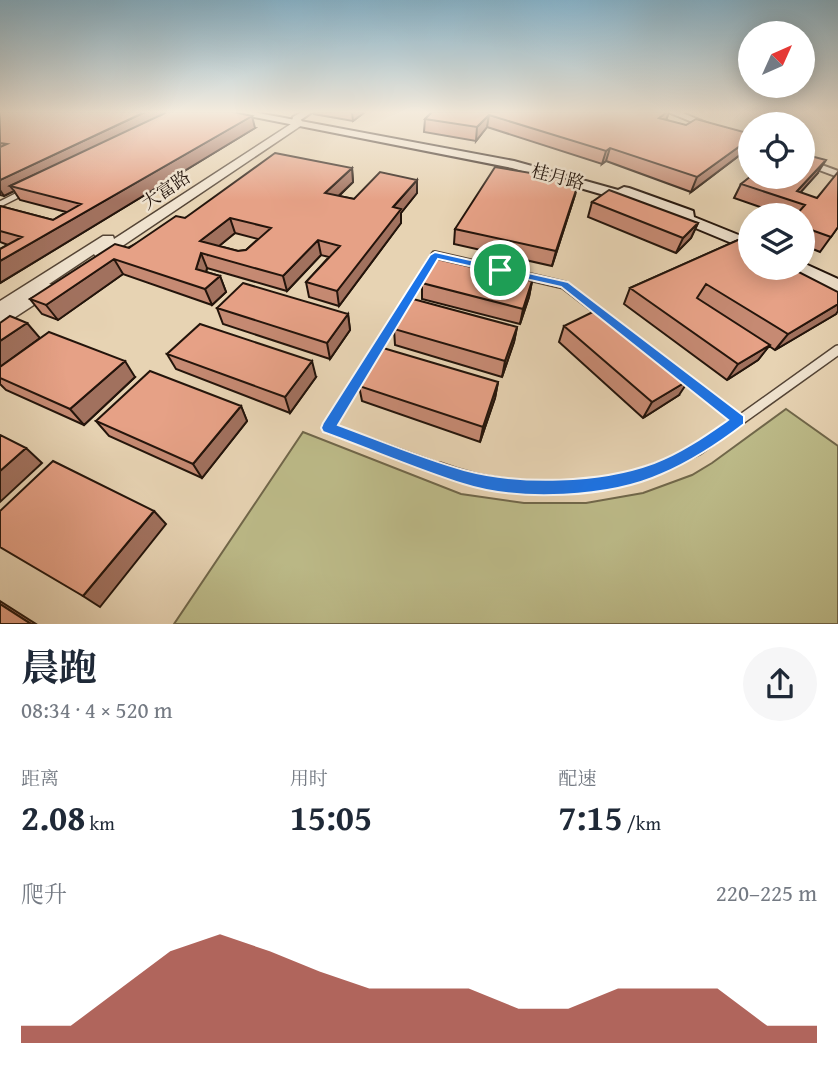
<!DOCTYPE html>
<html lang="zh">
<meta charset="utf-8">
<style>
body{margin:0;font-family:"Gentium Book Plus","Noto Serif SC",serif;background:#f6f6f7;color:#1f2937;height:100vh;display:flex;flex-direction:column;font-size:26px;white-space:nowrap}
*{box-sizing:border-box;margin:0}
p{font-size:23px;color:#747a83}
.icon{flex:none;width:38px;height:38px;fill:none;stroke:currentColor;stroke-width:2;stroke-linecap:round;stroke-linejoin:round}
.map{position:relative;height:624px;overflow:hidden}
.panel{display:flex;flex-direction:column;background:#fff;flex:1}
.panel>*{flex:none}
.needle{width:46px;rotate:45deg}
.buttons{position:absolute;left:738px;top:21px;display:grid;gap:14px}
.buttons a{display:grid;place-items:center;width:77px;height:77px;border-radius:50%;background:#fff;box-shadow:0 4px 18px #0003;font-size:35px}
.pin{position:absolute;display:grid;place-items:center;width:60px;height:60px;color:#fff;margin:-30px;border:4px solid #fff;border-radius:50%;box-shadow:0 2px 7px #0007}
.round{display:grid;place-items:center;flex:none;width:74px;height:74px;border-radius:37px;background:#f6f6f7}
.headline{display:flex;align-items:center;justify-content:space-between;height:119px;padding:0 21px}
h1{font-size:38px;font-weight:700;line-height:52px}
.metrics{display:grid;grid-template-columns:repeat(3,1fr);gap:10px;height:119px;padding:7px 21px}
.metrics div{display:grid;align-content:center}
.metrics b{font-size:35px;font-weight:700}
.metrics small{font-size:19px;font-weight:400}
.metrics p{font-size:19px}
.chart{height:196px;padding:14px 21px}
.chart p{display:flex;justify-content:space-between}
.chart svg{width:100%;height:126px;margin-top:7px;fill:#8f2418;opacity:.7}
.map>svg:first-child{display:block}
</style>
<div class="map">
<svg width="838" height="624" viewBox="0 0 838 624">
<rect width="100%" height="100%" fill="#e7d3b3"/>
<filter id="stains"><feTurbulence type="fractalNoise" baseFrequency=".00286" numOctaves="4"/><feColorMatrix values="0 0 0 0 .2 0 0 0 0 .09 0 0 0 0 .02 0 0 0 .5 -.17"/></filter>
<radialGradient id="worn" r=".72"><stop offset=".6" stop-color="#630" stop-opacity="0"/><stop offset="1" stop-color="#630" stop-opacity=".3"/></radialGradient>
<path fill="#bcba88" stroke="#70674a" stroke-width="2" d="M786,409L838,446V624H174L303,432L461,494L524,503H586L643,493L692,475L712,463Z"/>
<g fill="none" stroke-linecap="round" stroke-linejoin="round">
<g stroke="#544435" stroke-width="8">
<path id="service-far3" d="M0,204L22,193"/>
</g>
<g stroke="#544435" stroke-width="10">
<path id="service-far2" d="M378,348L435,255L564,285L603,315"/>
</g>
<g stroke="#544435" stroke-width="12">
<path id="service-far1" d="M379,346L328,428L444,470
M681,376L739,420
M655,470L698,450L838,350"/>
</g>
<g stroke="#544435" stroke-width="14">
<path id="service" d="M439,468C506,493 592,495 659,468"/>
</g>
<g stroke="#544435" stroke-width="4">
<path id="minor" d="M302,112H312L299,121H293V117Z
M668,112H680L714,126L707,128Z
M803,158L838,171V177L803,164Z"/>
</g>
<g stroke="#544435" stroke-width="3">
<path id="tertiary" d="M296,116L302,121V125L106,257H96L94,254L49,284L55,285L57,288L55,291L0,327V301L103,236H113L114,239L294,122L292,119Z"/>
</g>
<g stroke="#23140b" stroke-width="4">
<path id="secondary" d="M229,112H252L514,161L618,190L624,187L629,188L693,211L694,217L751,240V251L669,217L668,212L639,201L628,202L512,168Z
M803,263L838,279V292L795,272L793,268H803Z"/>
</g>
<use href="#service-far3" stroke="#efe2ce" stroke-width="5"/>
<use href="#service-far2" stroke="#efe2ce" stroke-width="7"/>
<use href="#service-far1" stroke="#efe2ce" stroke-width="9"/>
<use href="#service" stroke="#efe2ce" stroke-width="10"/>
<use href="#minor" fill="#efe2ce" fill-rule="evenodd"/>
<use href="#tertiary" fill="#efe2ce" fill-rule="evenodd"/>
<use href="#secondary" fill="#efe2ce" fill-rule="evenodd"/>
</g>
<path fill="#c68a73" stroke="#23140b" stroke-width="2" fill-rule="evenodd" d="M0,112L255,128L0,283V249L8,245L0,242V206L53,220L66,212L20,200L14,191L4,196L0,195Z
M313,112H365L353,121L314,114Z
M432,112H669L666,120L749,148L691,192L606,161L602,164L487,127L476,141L424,132L425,119Z
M352,168L353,182L339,196L354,199L417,180V193L401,213V223L339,306L309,297L306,282L329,257L321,255L287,291L207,268L206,272L220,276L226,292L212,305L123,274L58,320L42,314L30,299L185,218ZM235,233L258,239L246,250L238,251L219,246Z
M817,174L800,192L838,227L820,252L803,245V215H783L734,198L741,184Z
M575,195L552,266L454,244L455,229Z
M592,202L698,223L691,238L676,253L588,217Z
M738,240L836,314L775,350L769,346L758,360L727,380L624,304L630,288Z
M532,281L529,297L520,324L422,299V283Z
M217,308L348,314L350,330L330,359L223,324Z
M0,323L40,338L135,377L84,425L6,390L0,384Z
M564,326L679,395L643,418L559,342Z
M517,327L514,342L502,377L395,345L394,329Z
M167,354L316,377L290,413L176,369Z
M498,382L495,398L480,442L362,401L359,386Z
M241,406L247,421L202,478L109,436L96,421Z"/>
<path fill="#a1715e" stroke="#23140b" stroke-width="2" d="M145,112H173L10,186L14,191L4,196L0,190V180Z
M352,112H365L353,121Z
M667,112H669L665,123L659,118Z
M489,115L487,127L476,141L477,127Z
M252,116L255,128L0,283V261Z
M751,138V144L749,148L691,192L697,177Z
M610,148L606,161L602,164L606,151Z
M826,160L817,174L793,201L797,191Z
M352,168L353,182L327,207L325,193Z
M417,180V193L401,213V223L339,306L337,291L393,207Z
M579,181L575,195L552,266L556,251Z
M230,218L235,233L208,255L200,241Z
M698,223L691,238L676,253L683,238Z
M318,240L321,255L287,291L283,276Z
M201,253L207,268L203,285L196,269Z
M114,259L123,274L58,320L46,305Z
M220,276L226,292L212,305L205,289Z
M532,281L529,297L520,324L523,309Z
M838,304V311L836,314L775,350L788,334Z
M348,314L350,330L330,359L327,343Z
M27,323L40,338L0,367V341Z
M517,327L514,342L502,377L505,361Z
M770,345L758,360L727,380L738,364Z
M125,361L135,377L84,425L70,409Z
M312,361L316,377L290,413L285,397Z
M689,380L679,395L643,418L652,402Z
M498,382L495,398L480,442L483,427Z
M241,406L247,421L202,478L193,464Z
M26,448L42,463L0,502V471Z
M154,511L166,524L100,607L83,596Z
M0,601L36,624H31L0,604Z"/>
<path fill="#e6a186" stroke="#23140b" stroke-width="2" fill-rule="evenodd" d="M0,112H145L0,180V147L7,144L0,143Z
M167,112H234L252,116L0,261V249L22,237L0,231V206L53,220L81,204L10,186Z
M432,112H667L659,118L686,125L696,119L751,134V138L697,177L610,148L606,151L489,115L477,127L425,119Z
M275,153L352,168L325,193L354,199L380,172L417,180L393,207L401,209L337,291L306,282L340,246L318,240L283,276L201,253L196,269L220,276L205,289L114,259L46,305L30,299L115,244L129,248L176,216L185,218ZM230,218L271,228L246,250L238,251L200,241Z
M803,154L826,160L797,191L817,198L838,172V227L831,237L803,227V215H796L805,205L741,184L751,176V177H803Z
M495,167L579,181L556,251L455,229Z
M609,190L698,223L683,238L592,202Z
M738,240L751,247V268H791L838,292V304L788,334L706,284L697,298L770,345L738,364L630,288Z
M437,259L532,281L523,309L422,283Z
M243,283L348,314L327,343L217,308Z
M413,299L517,327L505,361L394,329Z
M599,309L689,380L652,402L564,326Z
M10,316L27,323L0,341V323Z
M200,324L312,361L285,397L167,354Z
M49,332L125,361L70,409L0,378V367Z
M383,348L498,382L483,427L359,386Z
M150,371L241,406L193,464L96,421Z
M0,435L26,448L0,471Z
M53,461L154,511L83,596L0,547V511Z
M0,604L31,624H0Z"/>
<linearGradient id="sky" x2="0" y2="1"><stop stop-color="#87b6cf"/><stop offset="0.56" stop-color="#f4ebdd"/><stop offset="1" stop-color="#f4ebdd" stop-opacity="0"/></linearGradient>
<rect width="838" height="200" fill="url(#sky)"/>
<path fill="#1a73e8" stroke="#fff" stroke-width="2" fill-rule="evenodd" d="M435,252L568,282L744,416V424C718,444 692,461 662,474C609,498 519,502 463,484C416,469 370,449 323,432L321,428L323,423L430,255ZM438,259L561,287L728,420C705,436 681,453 654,463C600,483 520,485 464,470C421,458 379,440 338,425Z"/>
<g text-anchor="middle" stroke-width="5" stroke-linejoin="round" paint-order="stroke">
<g font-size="18" fill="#23140b" stroke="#efe2ce">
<text transform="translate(558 177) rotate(15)" y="6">桂月路</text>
<text transform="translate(166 190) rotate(-34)" y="6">大富路</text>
</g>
</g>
<rect width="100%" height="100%" filter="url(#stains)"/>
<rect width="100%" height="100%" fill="url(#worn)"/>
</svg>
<div class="buttons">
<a><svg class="needle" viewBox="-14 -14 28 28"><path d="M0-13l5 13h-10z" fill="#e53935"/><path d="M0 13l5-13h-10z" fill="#747a83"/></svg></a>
<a><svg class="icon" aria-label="locate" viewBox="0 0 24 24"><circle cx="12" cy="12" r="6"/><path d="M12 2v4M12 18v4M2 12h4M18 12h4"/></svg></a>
<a><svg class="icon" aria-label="layers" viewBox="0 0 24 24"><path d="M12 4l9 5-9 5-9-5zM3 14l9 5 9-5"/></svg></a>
</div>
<div class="pin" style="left:500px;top:270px;background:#1e9e55"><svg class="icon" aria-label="arrive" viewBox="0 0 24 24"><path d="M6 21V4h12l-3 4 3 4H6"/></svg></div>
</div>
<section class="panel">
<div class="headline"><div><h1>晨跑</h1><p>08:34 · 4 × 520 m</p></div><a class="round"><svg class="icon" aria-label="share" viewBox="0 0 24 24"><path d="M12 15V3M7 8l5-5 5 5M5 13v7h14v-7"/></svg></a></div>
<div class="metrics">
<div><p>距离</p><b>2.08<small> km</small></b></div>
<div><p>用时</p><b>15:05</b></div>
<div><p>配速</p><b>7:15<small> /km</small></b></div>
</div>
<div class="chart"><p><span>爬升</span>220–225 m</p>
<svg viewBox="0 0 160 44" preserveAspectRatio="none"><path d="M0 44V38L10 38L20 25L30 12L40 6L50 12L60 19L70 25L80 25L90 25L100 32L110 32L120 25L130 25L140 25L150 38L160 38V44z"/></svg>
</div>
</section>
